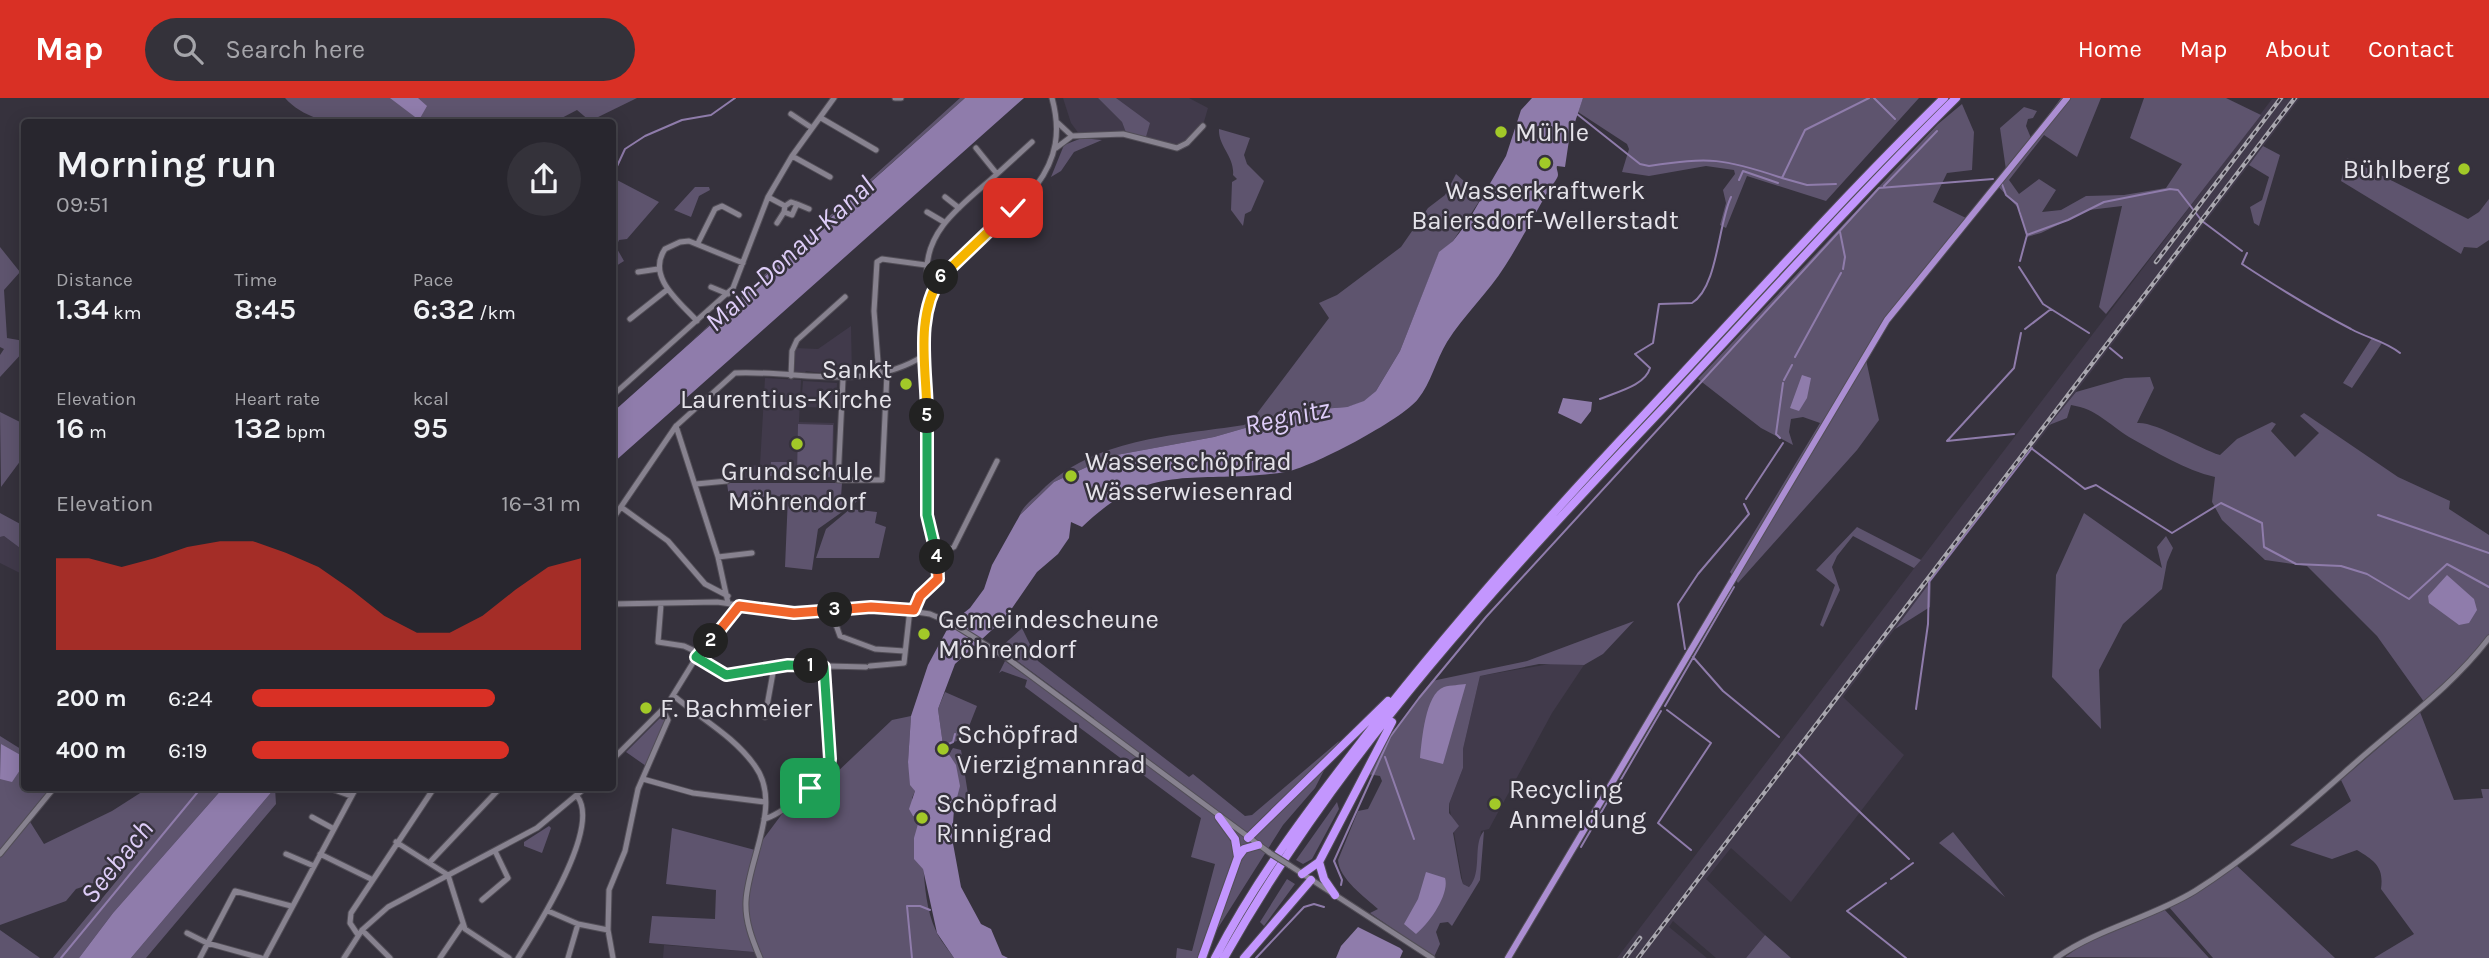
<!DOCTYPE html>
<meta charset="utf-8">
<style>
body{margin:0;font-family:Karla,sans-serif;background:#34323a;color:#f1f3f6;height:100vh;display:flex;flex-direction:column;font-size:26px;white-space:nowrap}
*{box-sizing:border-box;margin:0}
p{font-size:23px;color:#a5a5aa}
.icon{flex:none;width:38px;height:38px;fill:none;stroke:currentColor;stroke-width:2;stroke-linecap:round;stroke-linejoin:round}
.map{position:relative;flex:1;overflow:hidden}
.sheet{position:absolute;left:21px;top:21px;width:595px;height:672px;display:flex;flex-direction:column;background:#28262e;border-radius:7px;box-shadow:0 4px 18px #0003,0 0 0 2px #44434a}
.sheet>*{flex:none}
.pin{position:absolute;display:grid;place-items:center;width:60px;height:60px;color:#fff;margin:-30px;border-radius:14px;box-shadow:0 4px 10px #0006}
.km{position:absolute;width:35px;height:35px;margin:-18px;border-radius:50%;background:#222;color:#fff;font-size:19px;line-height:35px;text-align:center}
.round{display:grid;place-items:center;flex:none;width:74px;height:74px;border-radius:37px;background:#34323a}
.overview{display:flex;align-items:center;justify-content:space-between;height:119px;padding:0 35px}
h1{font-size:38px;font-weight:600;line-height:52px}
.stats{display:grid;grid-template-columns:repeat(3,1fr);gap:10px;height:119px;padding:7px 35px}
.stats div{display:grid;align-content:center}
.stats b{font-size:30px;font-weight:600}
.stats small{font-size:19px;font-weight:400}
.stats p{font-size:19px}
.chart{height:196px;padding:14px 35px}
.chart p{display:flex;justify-content:space-between}
.chart svg{width:100%;height:126px;margin-top:7px;fill:#d93025;opacity:.7}
ul{padding:0 35px;list-style:none;font-size:23px}
li{display:grid;grid-template-columns:112px 84px 1fr;align-items:center;height:52px}
li i{height:18px;border-radius:9px;background:#d93025}
header{display:flex;align-items:center;gap:42px;box-sizing:border-box;height:98px;padding:0 35px;background:#d93025;color:#fff}
header strong{font-size:33px}
nav{display:flex;gap:38px;margin-inline-start:auto;font-size:24px}
.search{width:490px;height:63px;background:#34323a;display:flex;align-items:center;gap:18px;box-sizing:border-box;padding:0 24px;border-radius:38px;color:#a5a5aa;font-size:26px}
.map>svg:first-child{display:block}
</style>
<header>
<strong>Map</strong>
<div class="search"><svg class="icon" aria-label="search" viewBox="0 0 24 24"><circle cx="10" cy="10" r="6"/><path d="M15 15l6 6"/></svg>Search here</div>
<nav><a>Home</a><a>Map</a><a>About</a><a>Contact</a></nav>
</header>
<div class="map">
<svg width="2489" height="860" viewBox="0 0 2489 860">
<rect width="100%" height="100%" fill="#36323d"/>
<path fill="#413a4b" d="M1063,0H1098L1122,24L1128,40H1082L1071,25Z
M1116,0H1189L1208,10L1201,34L1186,50L1175,52L1145,42Z
M2300,0L1843,599L1904,657L1791,804L1731,750L1706,781L1765,837L1746,860H1716L1673,823L1669,829L1707,860H1617L2272,1Z
M851,228L852,279L806,273L804,276L795,275V250L818,251Z
M765,280L801,282L799,324L834,325L833,380H745V368L760,367Z
M803,283L837,285L836,310L801,309Z
M4,438L24,453V477L0,465V439Z
M1561,564L1584,567L1552,615L1489,731L1481,733L1476,779L1469,789L1463,786L1449,706L1463,670V651L1480,578Z
M664,847L754,854L758,860H663Z"/>
<path fill="#5e546e" d="M285,0H637L590,23L577,12L554,24H400L396,21C360,30 311,29 285,0Z
M960,0H965L677,256Z
M1098,0H1116L1150,25L1145,42L1128,40L1122,24Z
M1583,0H1919L1826,103L1747,78L1726,130L1720,127L1726,105L1723,92L1735,76L1734,72L1706,68L1649,78L1622,74L1629,51L1627,46L1578,14Z
M2061,0H2101L2077,59L2044,37L2009,82L2019,96L2039,81L2056,92L2042,114L2061,112L2086,98L2124,97L2166,90L2182,66L2130,40L2144,0H2226L2261,17L2106,216L2099,209L2122,108L2089,112L2041,135L2027,139L2020,112L1996,86L2006,72L2000,30L2024,9L2037,13L2033,20L2028,21L2026,28L2031,40Z
M1962,6L1974,34L1972,72L1947,75L1933,104L1966,120L1865,257L1879,322L1857,352L1738,485L1730,474L1820,325L1803,319L1791,321L1789,334L1793,347L1761,330L1698,281L1938,26Z
M1219,31L1250,40L1244,57L1247,66L1264,83L1251,113L1245,116L1243,128L1231,112L1232,84L1237,81L1233,77C1235,59 1218,48 1219,31Z
M1082,40L1102,42L1074,54L1061,73L1051,79L1064,47Z
M2263,48L2280,57L2259,128L2254,125L2250,109L2262,102L2269,79L2249,67Z
M2347,60L2468,121L2479,114L2489,101V142L2477,150L2464,149L2461,156L2341,83Z
M1456,76L1482,99L1453,143L1439,155L1400,253L1376,293L1364,304L1347,309L1283,314L1273,322L1214,339L1111,358L1054,384L1020,417C1022,409 1034,400 1041,393C1094,340 1173,338 1244,327L1252,322L1329,220L1319,205L1337,197L1401,149L1428,110L1445,97Z
M617,82L659,104L627,141L619,142L616,149L624,163L616,168L617,184L613,193L612,96Z
M695,89H709L710,92L699,98L691,119L674,112Z
M0,149L20,174L4,192L7,240L24,243V253L0,279V257L4,251L0,249Z
M2372,240L2382,245L2352,290L2343,285Z
M2150,279L2154,290L2137,325C2155,323 2198,350 2220,357L2237,341L2272,324L2276,326L2271,333L2295,359L2319,335L2300,318L2304,315L2398,379L2450,403L2449,411L2489,437V540L2427,608L2377,538L2307,468L2265,462L2222,422L2212,404L2215,379C2185,372 2156,354 2129,339C2108,326 2097,311 2071,307L2067,320L2049,327L2076,294L2125,280Z
M0,314L24,326V358L1,389Z
M798,326L833,327L832,379L797,378Z
M771,364H793V379L770,378Z
M727,385H842L841,399L859,402L818,431L812,472L785,469L788,398L729,400Z
M850,411L877,414L875,425L886,429L879,460H816L826,431Z
M0,415L24,428V453L4,438L0,439Z
M2084,415L2162,470L2157,449L2166,438L2173,450L2167,464L2162,491L2123,526L2099,572L2101,631L2052,579L2056,477Z
M1857,429L1921,462L1914,470L1853,438L1837,458L1832,469L1840,492L1823,529L1820,527L1835,487L1816,472Z
M1931,483L1930,509L1895,531Z
M1634,523L1603,556L1584,567L1539,566L1480,578L1463,651V670L1449,706V715L1459,728L1453,735L1461,780L1463,786L1469,789C1483,774 1472,746 1484,733L1480,782L1452,828L1448,824L1440,825L1436,834L1440,846L1434,859L1370,815L1378,811C1365,799 1339,781 1338,762L1358,713L1368,711L1382,683L1380,678L1367,676L1379,652L1432,583L1527,563Z
M1022,530L1038,563L1189,679L1193,676L1245,718L1252,717L1339,643L1315,690L1283,727L1199,860H1176L1177,850L1192,853L1215,766L1191,759L1201,720L1025,589L1027,582L1002,573L999,575L1005,563L1091,624L1094,620L1000,550Z
M945,594L977,608L964,641L943,647L938,611Z
M2420,614L2454,702L2483,700L2481,691H2489V860H2374L2414,836L2381,791C2384,769 2375,763 2357,752L2332,761L2290,747L2351,703L2341,682Z
M662,618L666,621L646,668L626,654Z
M911,618L908,664L915,693L912,700C929,741 917,791 936,833C940,842 948,851 954,860H758L754,854L649,845L652,818L715,821L716,792L666,786L672,730L755,752L782,716L834,677L892,622Z
M0,638L24,653V690H51L27,719L44,746L112,713L148,690H223L113,815L79,860H53L123,775L76,791L66,803L0,827Z
M953,650L961,652L968,696L966,703L956,700L958,679L949,656Z
M275,690L276,706L146,860H131Z
M1337,704L1339,711L1312,761L1303,766L1296,762Z
M549,728L551,730L542,755L524,748V744Z
M1953,734L2005,799L1939,745Z
M2236,767L2335,860H2213L2169,809L2191,799Z
M1287,781L1295,786L1264,828L1260,824Z
M2164,811L2209,860L2065,859L2086,844Z
M0,832L40,860H0Z
M1765,837L1791,860H1746Z"/>
<path fill="#8f7cab" d="M390,0H418L427,8L419,22Z
M965,0H1024L613,365V314Z
M1532,0H1583L1569,42L1565,69L1557,68C1556,71 1558,73 1558,77C1558,81 1549,90 1547,95C1533,119 1520,145 1505,168C1488,195 1464,217 1447,244C1436,262 1431,285 1418,301C1403,321 1309,371 1285,374C1200,388 1153,360 1082,429L1071,424L1069,440L1058,456L1037,474L1006,519L955,566L938,611L943,647L956,667L960,688L954,711L952,740L961,789L981,826L991,831L1002,857L1008,860H954L937,835L923,771L914,761V740L920,719L913,718L909,711L915,693L910,687L908,664L911,618L928,567L950,526L970,510L984,491L992,467L1020,417L1054,384L1111,358L1214,339L1273,322L1283,314L1347,309L1364,303L1376,293L1400,253L1439,154L1453,143L1467,125L1506,58L1521,12Z
M1802,277L1811,280L1807,300L1799,313L1790,310Z
M1563,300L1592,304L1591,313L1581,326L1558,315Z
M2447,477L2474,501L2477,512L2469,525L2459,527L2429,505L2428,498Z
M1466,586L1443,666L1420,660C1422,642 1425,596 1444,589C1451,587 1460,587 1466,586Z
M1,646L24,659V666L12,684L0,681Z
M223,690H275L131,860H79L113,815Z
M1426,774L1445,780C1450,796 1429,826 1416,836L1404,826L1418,801Z
M1358,829L1400,850L1403,853L1400,860H1336L1341,848Z"/>
<g fill="none" stroke-linecap="round" stroke-linejoin="round">
<path stroke="#8f7cab" stroke-width="2" d="M1874,0L1895,21
M1577,16L1640,66L1649,68C1710,59 1723,60 1782,80
M612,79L625,51L645,38L682,22L711,17L735,0
M1739,82L1743,73L1778,85
M1836,86L1807,87L1782,80L1805,32L1869,0
M2002,86L2006,97L2017,106L2027,137L2068,122L2104,104L2170,91L2178,92L2202,123L2242,153
M1884,88L1937,33
M1840,134L1845,159L1843,171
M2247,155L2242,166C2277,189 2314,212 2351,231C2367,240 2385,243 2400,255
M2020,163L2027,137
M2019,169L2043,206L2089,235
M2025,231L2051,211
M2110,250L2122,260
M1795,259L1841,175
M1784,282L1792,267
M1600,301C1616,294 1645,288 1650,270L1635,256L1653,245L1659,206L1692,205C1718,189 1718,126 1731,99
M2014,336L1947,343L2014,270L2021,235
M1780,340L1776,336L1783,285
M2031,350L2085,391L2096,387L2172,435L2221,405L2262,425L2264,449L2296,466L2341,468L2367,476L2409,501L2447,466L2489,489
M1746,401L1783,345
M2378,417L2489,455
M1685,551L1678,506L1698,476L1749,416L1744,406
M1693,559L1723,593L1779,639
M1665,608L1734,489
M1916,611L1928,526L1929,484L2032,350
M1667,612L1711,645L1658,725L1691,752
M944,648L953,644L955,636
M1796,653L1909,761
M1385,659L1414,741
M1616,690L1661,613
M1581,749L1613,694
M1891,781L1913,765
M1886,785L1847,813L1906,860
M1341,787L1342,782L1334,763L1390,639L1419,600L1486,519L1879,90L1993,81
M61,860L201,690
M912,860L907,808H920L930,812
M1256,860L1304,809L1314,806L1324,809"/>
<g stroke="#524e57" stroke-width="7">
<path id="minor" d="M895,0H901
M791,16L812,30
M821,20L876,52
M1058,25L1072,38
M1056,50L1072,38L1123,36L1177,50L1187,45L1203,28
M792,58L830,79
M997,76L1032,44
M768,99L785,108L784,114L792,117L797,106L791,104L785,108
M945,99L959,110
M797,106L809,111
M927,114L944,124
M777,125L784,114
M698,145L715,111L722,108L739,117
M638,174L658,171
M938,182L927,177C924,131 966,104 997,76L976,50
M711,189L728,196
M630,221L668,191
M697,223C680,204 646,179 665,151L680,144L689,143L743,165
M879,277L874,213L877,164L882,161L926,167
M791,278L792,253L797,242L845,199
M843,281L838,382H882L887,275
M612,298L733,190L768,99L792,58L834,0
M696,386L727,383
M621,409L668,443L705,486L728,498
M612,422L676,328
M936,455L954,449L997,363
M718,459L752,455
M728,505L718,459L676,328L735,275C802,272 865,295 925,257
M612,506L717,504L794,515L884,509L930,516L951,525L1007,560L1270,755
M661,506L658,544L684,548L699,555
M914,512C917,495 934,492 939,476L927,417L926,212L943,176L1036,88C1057,60 1061,33 1052,0
M831,513L840,538L875,551L904,553
M697,559L730,578L788,567L866,569
M870,568L904,565L910,511
M674,598C701,621 734,638 755,668C783,706 748,761 746,803C745,823 752,841 760,860
M765,619L774,569
M612,662L667,607L699,555L722,532L739,508
M643,681L693,695L765,704
M329,690L351,698
M312,719L334,731
M764,721C781,717 820,685 830,669L824,569
M396,744L448,777L465,831L509,860
M0,756L54,690
M286,756L314,768
M320,756L371,781
M430,764L500,690
M1289,767L1432,860
M482,802L508,780L495,753
M548,813L578,826L608,832
M362,832L390,860
M187,835L207,845L261,860
M358,837L350,825L351,815L434,690
M200,860L235,793L291,808
M265,860L356,690
M344,860L362,832L388,809L537,730L585,690
M440,860L463,826
M518,860C537,830 602,729 577,698
M568,860L578,826
M613,860L608,832L609,792L625,753L638,691L668,622L663,612
M2056,860C2099,830 2151,820 2195,793C2252,757 2303,711 2353,667C2400,625 2451,590 2489,540"/>
</g>
<g stroke="#524e57" stroke-width="8">
<path id="major" d="M1508,860L1887,222L2067,0"/>
</g>
<g stroke="#524e57" stroke-width="10">
<path id="highway" d="M1219,719L1235,741L1238,759
M1248,740L1388,603
M1319,764L1324,781L1335,797
M1302,776L1319,764L1392,624
M1202,860L1238,759L1244,751L1258,747
M1215,860C1257,779 1312,707 1368,635C1455,524 1547,420 1643,318C1743,211 1840,102 1944,0
M1224,860C1340,653 1505,477 1667,306C1763,203 1856,99 1956,0
M1244,860L1311,782"/>
</g>
<use href="#minor" stroke="#87828f" stroke-width="5"/>
<use href="#major" stroke="#ab8ed2" stroke-width="6"/>
<use href="#highway" stroke="#c396fe" stroke-width="8"/>
<g stroke="#a9a7af" stroke-width="4.5">
<path id="rail" d="M2156,164L2281,0
M1625,860L1640,840
M1638,860L2295,0"/>
</g>
<use href="#rail" stroke="#36323d" stroke-width="2" stroke-dasharray="5" stroke-linecap="butt"/>
<g stroke="#524e57" stroke-width="7" stroke-linecap="butt">
<path id="minor-bridge" d="M1270,755L1289,767"/>
</g>
<use href="#minor-bridge" stroke="#87828f" stroke-width="5"/>
</g>
<g fill="none" stroke-linecap="round" stroke-linejoin="round">
<g stroke="#fff" stroke-width="14">
<path id="split-1" d="M810,690L828,673L830,661L824,569L811,568"/>
</g>
<g stroke="#fff" stroke-width="14">
<path id="split-2" d="M711,543L696,559L726,577L788,567L811,568"/>
</g>
<g stroke="#fff" stroke-width="14">
<path id="split-3" d="M711,543L739,508L794,515L835,512"/>
</g>
<g stroke="#fff" stroke-width="14">
<path id="split-4" d="M835,512L871,509L914,512L920,498L938,481L937,459"/>
</g>
<g stroke="#fff" stroke-width="14">
<path id="split-5" d="M927,318V417L937,459"/>
</g>
<g stroke="#fff" stroke-width="14">
<path id="split-6" d="M927,318C927,273 914,219 941,179"/>
</g>
<g stroke="#fff" stroke-width="14">
<path id="split-7" d="M941,179L1013,110"/>
</g>
<use href="#split-1" stroke="#22a559" stroke-width="9"/>
<use href="#split-2" stroke="#22a559" stroke-width="9"/>
<use href="#split-3" stroke="#f0652b" stroke-width="9"/>
<use href="#split-4" stroke="#f0652b" stroke-width="9"/>
<use href="#split-5" stroke="#22a559" stroke-width="9"/>
<use href="#split-6" stroke="#f5b400" stroke-width="9"/>
<use href="#split-7" stroke="#f5b400" stroke-width="9"/>
</g>
<g fill="#a2c928" stroke="#36323d" stroke-width="2.5">
<circle cx="1501" cy="34" r="7"/>
<circle cx="1545" cy="65" r="7"/>
<circle cx="2464" cy="71" r="7"/>
<circle cx="906" cy="286" r="7"/>
<circle cx="797" cy="346" r="7"/>
<circle cx="1071" cy="378" r="7"/>
<circle cx="924" cy="536" r="7"/>
<circle cx="646" cy="610" r="7"/>
<circle cx="943" cy="651" r="7"/>
<circle cx="1495" cy="706" r="7"/>
<circle cx="922" cy="720" r="7"/>
</g>
<g text-anchor="middle" stroke-width="5" stroke-linejoin="round" paint-order="stroke">
<g font-size="26" fill="#e5e3ea" stroke="#36323d" text-anchor="start">
<text x="1515" y="43">Mühle</text>
<text x="2450" y="80" text-anchor="end">Bühlberg</text>
<text x="1545" y="101" text-anchor="middle">Wasserkraftwerk<tspan x="1545" dy="30">Baiersdorf-Wellerstadt</tspan></text>
<text x="892" y="280" text-anchor="end">Sankt<tspan x="892" dy="30">Laurentius-Kirche</tspan></text>
<text x="1085" y="372">Wasserschöpfrad<tspan x="1085" dy="30">Wässerwiesenrad</tspan></text>
<text x="797" y="382" text-anchor="middle">Grundschule<tspan x="797" dy="30">Möhrendorf</tspan></text>
<text x="938" y="530">Gemeindescheune<tspan x="938" dy="30">Möhrendorf</tspan></text>
<text x="660" y="619">F. Bachmeier</text>
<text x="957" y="645">Schöpfrad<tspan x="957" dy="30">Vierzigmannrad</tspan></text>
<text x="1509" y="700">Recycling<tspan x="1509" dy="30">Anmeldung</tspan></text>
<text x="936" y="714">Schöpfrad<tspan x="936" dy="30">Rinnigrad</tspan></text>
</g>
<g font-size="28" font-style="italic" fill="#decdf8" stroke="#36323d">
<text transform="translate(789 155) rotate(-42)" y="10">Main-Donau-Kanal</text>
<text transform="translate(1287 318) rotate(-12)" y="10">Regnitz</text>
<text transform="translate(116 763) rotate(-51)" y="10">Seebach</text>
</g>
</g>
</svg>
<div class="pin" style="left:810px;top:690px;background:#1e9e55"><svg class="icon" aria-label="arrive" viewBox="0 0 24 24"><path d="M6 21V4h12l-3 4 3 4H6"/></svg></div>
<div class="pin" style="left:1013px;top:110px;background:#d93025"><svg class="icon" aria-label="check" viewBox="0 0 24 24"><path d="M5 12l5 5 9-10"/></svg></div>
<b class="km" style="left:811px;top:568px">1</b>
<b class="km" style="left:711px;top:543px">2</b>
<b class="km" style="left:835px;top:512px">3</b>
<b class="km" style="left:937px;top:459px">4</b>
<b class="km" style="left:927px;top:318px">5</b>
<b class="km" style="left:941px;top:179px">6</b>
<section class="sheet">
<div class="overview"><div><h1>Morning run</h1><p>09:51</p></div><a class="round"><svg class="icon" aria-label="share" viewBox="0 0 24 24"><path d="M12 15V3M7 8l5-5 5 5M5 13v7h14v-7"/></svg></a></div>
<div class="stats">
<div><p>Distance</p><b>1.34<small> km</small></b></div>
<div><p>Time</p><b>8:45</b></div>
<div><p>Pace</p><b>6:32<small> /km</small></b></div>
</div>
<div class="stats">
<div><p>Elevation</p><b>16<small> m</small></b></div>
<div><p>Heart rate</p><b>132<small> bpm</small></b></div>
<div><p>kcal</p><b>95</b></div>
</div>
<div class="chart"><p><span>Elevation</span>16–31 m</p>
<svg viewBox="0 0 160 44" preserveAspectRatio="none"><path d="M0 44V12L10 12L20 15L30 12L40 8L50 6L60 6L70 10L80 15L90 23L100 32L110 38L120 38L130 32L140 23L150 15L160 12V44z"/></svg>
</div>
<ul>
<li><b>200 m</b>6:24<i style="width:74%"></i></li>
<li><b>400 m</b>6:19<i style="width:78%"></i></li>
</ul>
</section>
</div>
